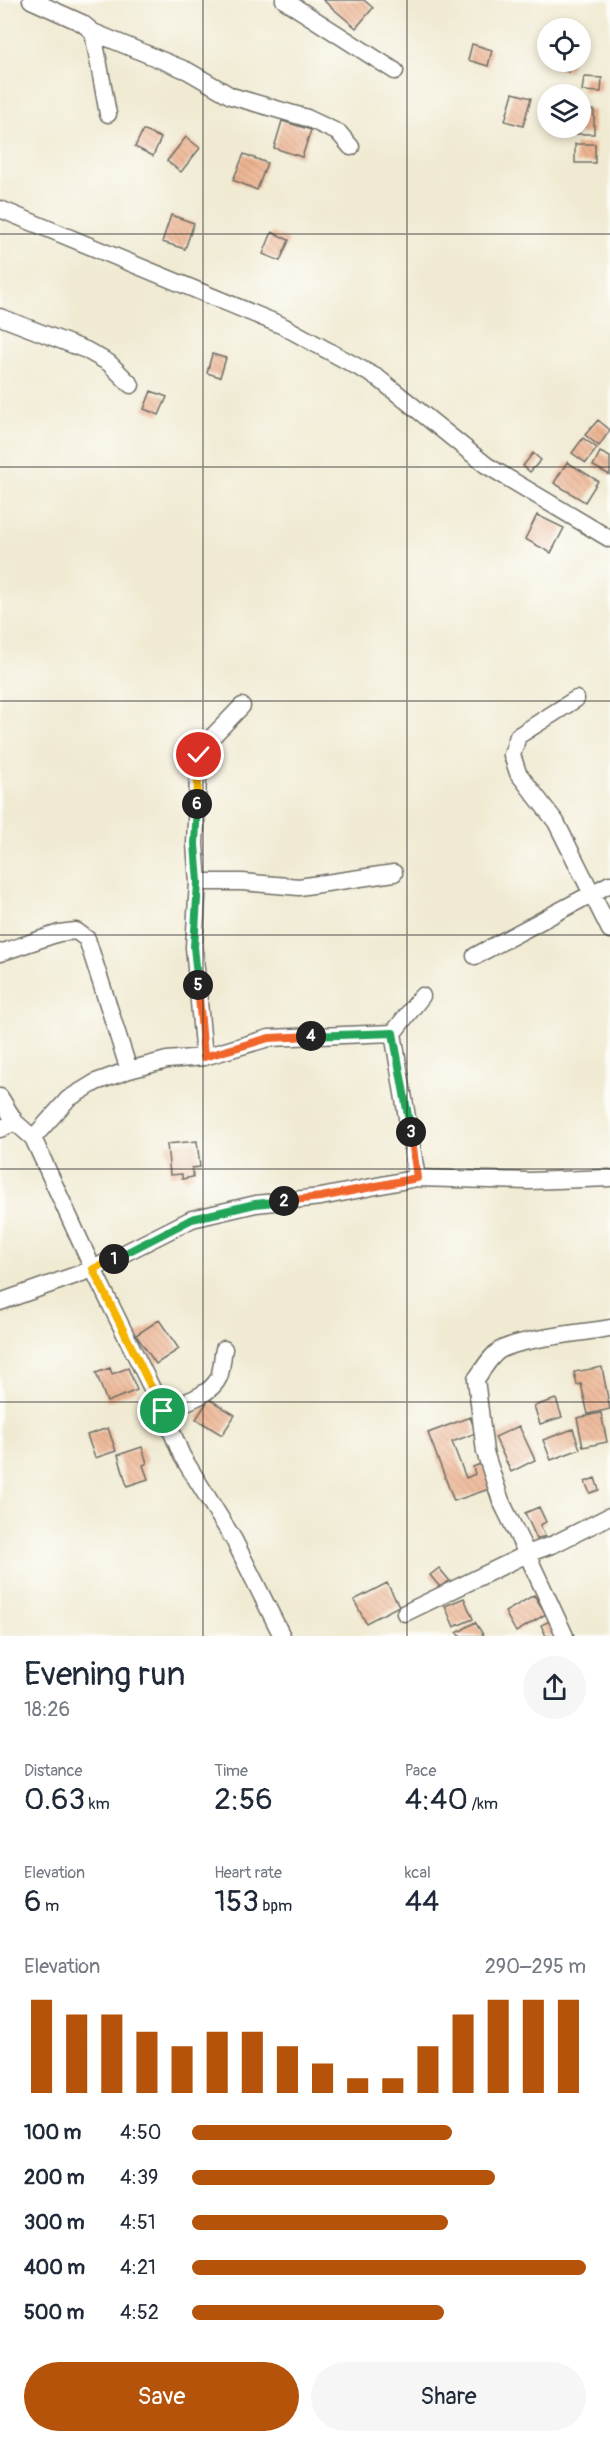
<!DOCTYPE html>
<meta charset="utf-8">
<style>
body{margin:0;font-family:Pangolin,sans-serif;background:#f6f6f7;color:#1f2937;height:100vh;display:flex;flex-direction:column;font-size:22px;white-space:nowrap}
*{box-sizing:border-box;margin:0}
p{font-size:20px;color:#747a83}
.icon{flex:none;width:33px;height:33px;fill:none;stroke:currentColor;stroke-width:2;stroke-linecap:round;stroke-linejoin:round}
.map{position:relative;height:1636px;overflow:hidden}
.side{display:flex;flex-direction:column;background:#fff;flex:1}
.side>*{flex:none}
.tools{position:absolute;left:537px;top:18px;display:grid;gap:12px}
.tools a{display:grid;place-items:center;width:54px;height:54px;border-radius:50%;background:#fff;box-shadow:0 3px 9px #0003;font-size:30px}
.pin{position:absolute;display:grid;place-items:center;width:51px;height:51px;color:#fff;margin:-26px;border:3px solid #fff;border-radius:50%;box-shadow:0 2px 6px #0007}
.km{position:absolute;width:30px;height:30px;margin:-15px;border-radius:50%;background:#222;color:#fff;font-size:16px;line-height:30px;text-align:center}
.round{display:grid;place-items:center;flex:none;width:63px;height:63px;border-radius:32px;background:#f6f6f7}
.summary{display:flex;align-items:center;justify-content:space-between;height:102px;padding:0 24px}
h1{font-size:33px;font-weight:600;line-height:45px}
.metrics{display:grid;grid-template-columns:repeat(3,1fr);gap:9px;height:102px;padding:6px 24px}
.metrics div{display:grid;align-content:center}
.metrics b{font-size:30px;font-weight:600}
.metrics small{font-size:16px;font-weight:400}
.metrics p{font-size:16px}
.chart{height:168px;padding:12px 24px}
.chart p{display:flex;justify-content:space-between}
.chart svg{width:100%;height:108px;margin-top:6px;stroke:#b45309;stroke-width:6}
.cta{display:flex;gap:12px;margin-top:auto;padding:12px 24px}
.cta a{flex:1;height:69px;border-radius:36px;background:#b45309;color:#fff;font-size:24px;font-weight:600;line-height:69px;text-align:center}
.cta a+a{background:#f6f6f7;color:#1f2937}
ul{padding:0 24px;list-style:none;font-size:20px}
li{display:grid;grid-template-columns:96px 72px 1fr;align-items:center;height:45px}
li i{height:15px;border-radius:8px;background:#b45309}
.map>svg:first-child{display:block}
</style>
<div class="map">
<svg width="610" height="1636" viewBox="0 0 610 1636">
<defs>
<pattern id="building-back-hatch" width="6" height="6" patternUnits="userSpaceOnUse" patternTransform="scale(1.5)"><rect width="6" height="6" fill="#edb391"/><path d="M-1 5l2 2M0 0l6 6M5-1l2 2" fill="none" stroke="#cb9a7d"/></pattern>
</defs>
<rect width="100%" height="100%" fill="#fdfcf7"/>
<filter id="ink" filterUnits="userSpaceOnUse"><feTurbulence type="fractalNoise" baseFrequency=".0167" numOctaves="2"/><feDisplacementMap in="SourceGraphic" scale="12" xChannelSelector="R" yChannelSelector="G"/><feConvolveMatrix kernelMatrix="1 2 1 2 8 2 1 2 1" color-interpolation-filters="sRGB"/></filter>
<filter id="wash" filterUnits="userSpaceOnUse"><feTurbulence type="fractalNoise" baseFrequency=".008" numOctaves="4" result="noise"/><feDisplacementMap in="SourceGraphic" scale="24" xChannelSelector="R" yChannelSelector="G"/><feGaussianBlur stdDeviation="1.35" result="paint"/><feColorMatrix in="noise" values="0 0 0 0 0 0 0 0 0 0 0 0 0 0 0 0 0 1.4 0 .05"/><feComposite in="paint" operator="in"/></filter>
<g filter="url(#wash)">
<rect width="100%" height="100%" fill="#f0ead2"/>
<g id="blocks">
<path fill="url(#building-back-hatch)" d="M323,0H364L373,8L356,28Z
M472,44L492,50L488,66L468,60Z
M553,62H572L569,72L552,67Z
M584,77L602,78L601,92L582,91Z
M513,93L531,98L523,126L505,121Z
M580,110H594V134H573V128H580Z
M282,121L311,130L302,157L274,148Z
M143,130L161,138L153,156L135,147Z
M186,137L200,148L181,172L167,161Z
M575,144H595V163H575Z
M244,154L267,163L257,190L233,180Z
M171,215L194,223L185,249L162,242Z
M272,232L289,240L280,261L263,254Z
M212,354L226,358L220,377L207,373Z
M151,391L167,397L159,415L144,409Z
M598,420L610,430L599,446L585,435Z
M583,438L597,448L586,463L572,453Z
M600,452L610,457V475L593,466Z
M533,453L541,460L530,472L523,466Z
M567,462L598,481L585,502L554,483Z
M537,515L564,528L551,553L525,539Z
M197,1141L200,1167L192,1168L193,1177L182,1179V1174L170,1175L167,1144Z
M159,1320L179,1349L156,1364L136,1335Z
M602,1367L610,1409L588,1414L581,1384L577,1385L574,1372Z
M110,1368L112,1374L128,1368L137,1390L107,1402L96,1373Z
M209,1399L235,1415L222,1435L196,1419Z
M556,1399L562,1417L540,1424L534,1406Z
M601,1413L607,1442L583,1447L577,1418Z
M470,1417L476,1433L452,1442L466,1478L475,1474L473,1467L483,1463L492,1488L454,1501L428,1433Z
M519,1426L535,1460L511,1472L495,1437Z
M108,1428L116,1451L95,1458L87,1435Z
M573,1429L580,1449L551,1460L543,1440Z
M142,1447L147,1463L143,1465L148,1479L127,1486L118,1455Z
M595,1478L599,1490L590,1493L585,1482Z
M539,1507L546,1522L540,1525L545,1536L537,1539L525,1513Z
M439,1568L449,1580L440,1587L430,1575Z
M387,1583L399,1606L366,1623L354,1600Z
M534,1595L546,1614L516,1632L505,1612Z
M464,1598L473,1619L454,1627L445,1606Z
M554,1619L558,1636H546L541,1625Z
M475,1622L484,1636H459L457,1633Z"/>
</g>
</g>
<g filter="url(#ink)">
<use href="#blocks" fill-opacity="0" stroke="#706e65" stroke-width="1.5"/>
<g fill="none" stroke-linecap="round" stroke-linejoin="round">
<g stroke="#706e65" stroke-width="19">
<path id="minor" d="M31,0L82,23L93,32L108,114
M284,0L395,71
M93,32L188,71L231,96L307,118L339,133L351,147
M0,209L281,325L378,378L486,465L610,539
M0,317L86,350L109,363L131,385
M576,699L518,736L512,755L518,773L556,822L610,930
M198,882H242L299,887L394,873
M0,953L59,933L76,931L87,939L129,1070
M475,956L610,884
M393,1033L417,1178
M204,1057L194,947L198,882L195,844L199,755L209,740L242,706
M0,1097L15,1122
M0,1129L15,1122L33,1138L93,1269L192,1219L256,1204L321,1197L417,1178L529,1181L610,1178
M33,1138L68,1099L96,1082L129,1070L167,1060L204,1057L269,1038L393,1033L422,996
M0,1302L93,1269L163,1411L182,1456L234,1540L282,1636
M163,1411C180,1404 211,1396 219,1377C222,1369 222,1358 224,1349
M405,1613L527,1554L501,1501L485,1452L476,1379C483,1370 490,1356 500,1350C522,1338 583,1333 610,1328
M565,1636L527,1554L554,1544L610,1516"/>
</g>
<use href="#minor" stroke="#fff" stroke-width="16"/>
</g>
</g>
<g fill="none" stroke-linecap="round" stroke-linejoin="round" filter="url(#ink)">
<g stroke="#fff" stroke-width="12">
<path id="split-1" d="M114,1259L93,1269L163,1411"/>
</g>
<g stroke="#fff" stroke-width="12">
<path id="split-2" d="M114,1259L192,1219L255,1204L284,1201"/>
</g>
<g stroke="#fff" stroke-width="12">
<path id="split-3" d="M284,1201L321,1197L417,1178L411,1132"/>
</g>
<g stroke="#fff" stroke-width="12">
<path id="split-4" d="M311,1036L393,1033L411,1132"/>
</g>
<g stroke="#fff" stroke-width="12">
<path id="split-5" d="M198,985L204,1057L269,1038L311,1036"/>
</g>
<g stroke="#fff" stroke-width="12">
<path id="split-6" d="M197,804L195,844L198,882L194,947L198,985"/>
</g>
<g stroke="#fff" stroke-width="12">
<path id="split-7" d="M197,804L199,755"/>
</g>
<use href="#split-1" stroke="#f5b400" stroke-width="8"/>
<use href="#split-2" stroke="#22a559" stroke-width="8"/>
<use href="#split-3" stroke="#f0652b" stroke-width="8"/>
<use href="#split-4" stroke="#22a559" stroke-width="8"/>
<use href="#split-5" stroke="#f0652b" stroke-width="8"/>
<use href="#split-6" stroke="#22a559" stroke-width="8"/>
<use href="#split-7" stroke="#f5b400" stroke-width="8"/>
</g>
<path fill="none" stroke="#2b2b2b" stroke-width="1.5" stroke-opacity="0.55" d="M203,0V1636M407,0V1636M0,234H610M0,467H610M0,701H610M0,935H610M0,1169H610M0,1402H610"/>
</svg>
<div class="tools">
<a><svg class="icon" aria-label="locate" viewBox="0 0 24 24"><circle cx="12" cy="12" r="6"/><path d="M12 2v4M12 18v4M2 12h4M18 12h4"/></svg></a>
<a><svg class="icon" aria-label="layers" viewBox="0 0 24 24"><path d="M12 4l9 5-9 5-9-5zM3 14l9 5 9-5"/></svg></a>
</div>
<div class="pin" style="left:163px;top:1411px;background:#1e9e55"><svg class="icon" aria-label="arrive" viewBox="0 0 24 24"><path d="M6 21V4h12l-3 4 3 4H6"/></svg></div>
<div class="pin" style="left:199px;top:755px;background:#d93025"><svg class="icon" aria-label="check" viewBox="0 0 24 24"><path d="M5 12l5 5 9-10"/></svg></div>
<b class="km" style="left:114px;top:1259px">1</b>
<b class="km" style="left:284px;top:1201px">2</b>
<b class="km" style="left:411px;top:1132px">3</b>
<b class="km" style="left:311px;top:1036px">4</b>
<b class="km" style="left:198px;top:985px">5</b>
<b class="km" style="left:197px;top:804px">6</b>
</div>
<section class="side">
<div class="summary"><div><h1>Evening run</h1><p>18:26</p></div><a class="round"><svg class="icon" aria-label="share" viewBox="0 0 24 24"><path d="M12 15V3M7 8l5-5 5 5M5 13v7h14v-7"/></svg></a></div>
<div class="metrics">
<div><p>Distance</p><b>0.63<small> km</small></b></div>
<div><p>Time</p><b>2:56</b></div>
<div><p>Pace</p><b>4:40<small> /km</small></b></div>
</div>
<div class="metrics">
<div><p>Elevation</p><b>6<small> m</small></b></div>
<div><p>Heart rate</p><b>153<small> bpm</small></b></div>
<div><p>kcal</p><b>44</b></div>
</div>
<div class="chart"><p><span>Elevation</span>290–295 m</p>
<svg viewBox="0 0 160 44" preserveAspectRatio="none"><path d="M5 44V6M15 44V12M25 44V12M35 44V19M45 44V25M55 44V19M65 44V19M75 44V25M85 44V32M95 44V38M105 44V38M115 44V25M125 44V12M135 44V6M145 44V6M155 44V6"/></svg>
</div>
<ul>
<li><b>100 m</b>4:50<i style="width:66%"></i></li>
<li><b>200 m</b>4:39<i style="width:77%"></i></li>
<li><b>300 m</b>4:51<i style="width:65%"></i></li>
<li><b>400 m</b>4:21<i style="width:100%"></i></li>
<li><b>500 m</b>4:52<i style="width:64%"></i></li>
</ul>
<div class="cta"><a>Save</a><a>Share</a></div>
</section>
